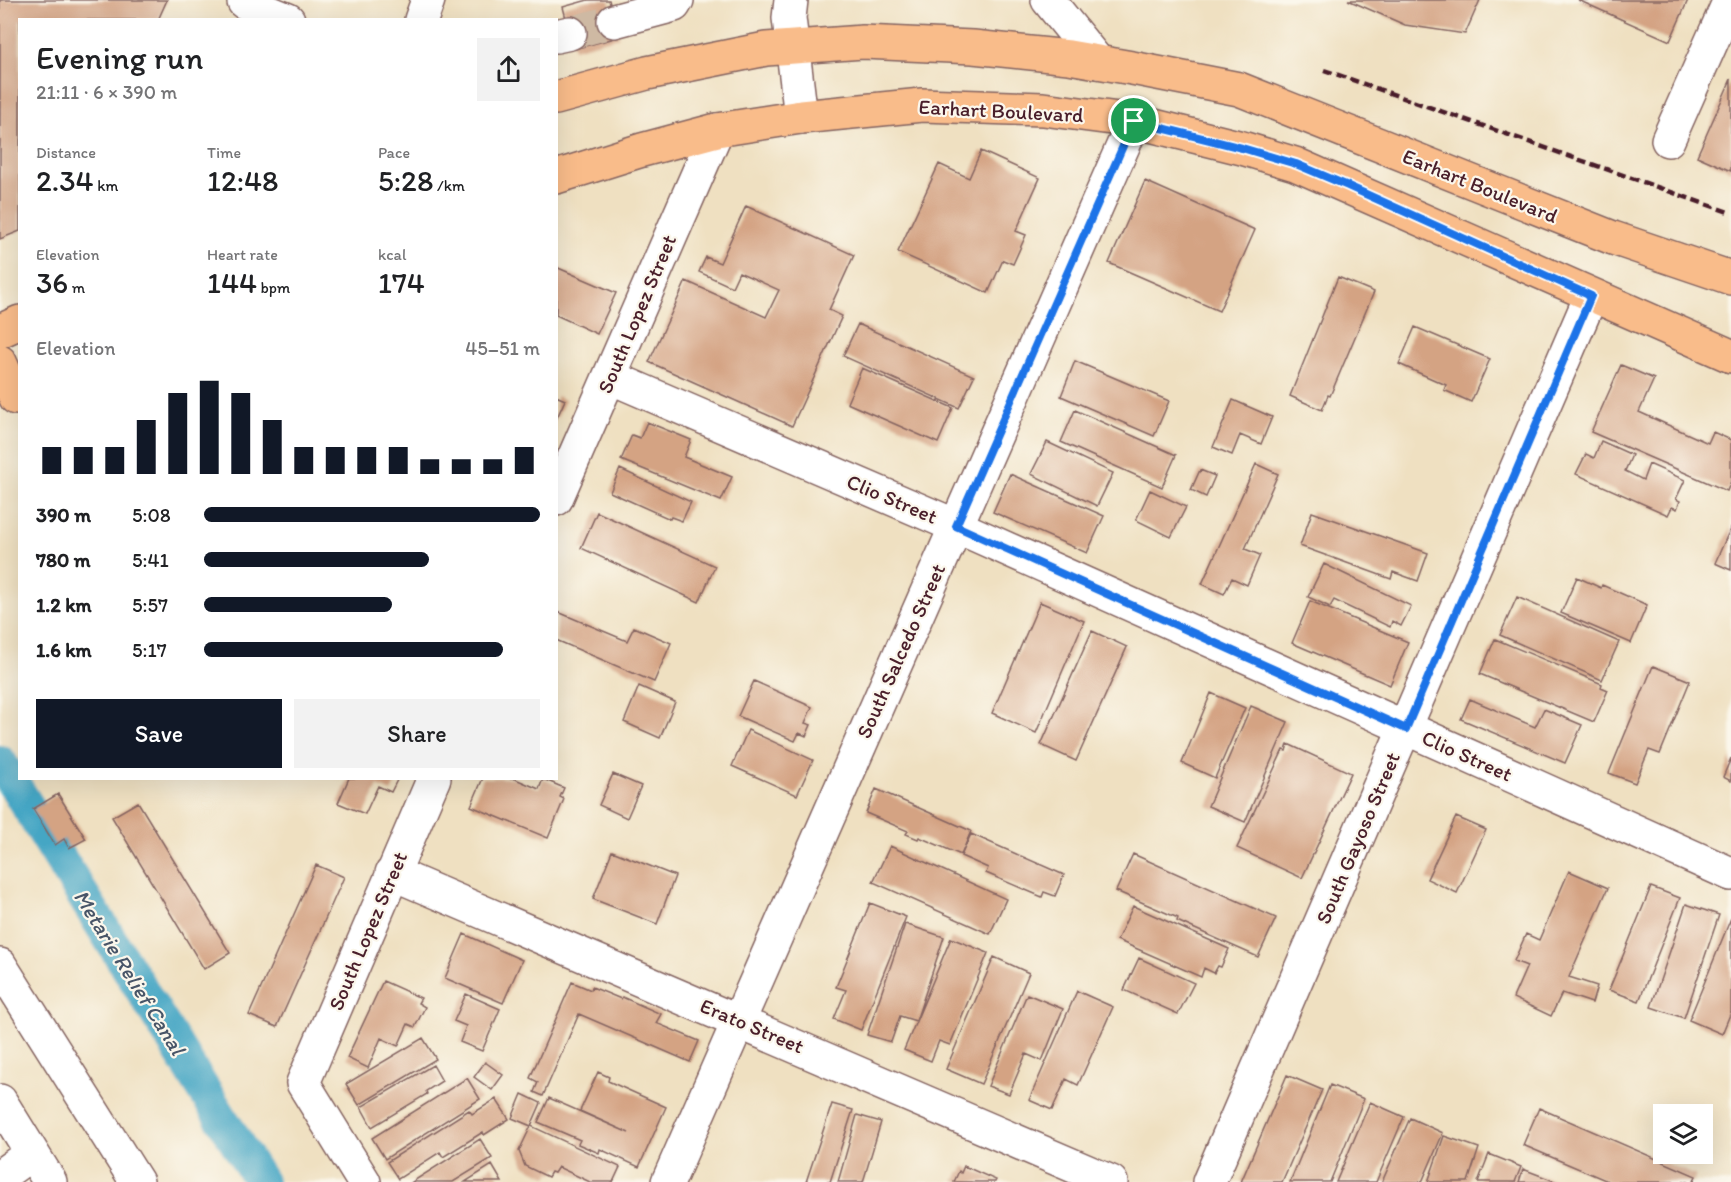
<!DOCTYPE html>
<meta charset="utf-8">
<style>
body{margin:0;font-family:Itim,sans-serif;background:#f2f2f2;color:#202124;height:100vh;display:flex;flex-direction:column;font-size:22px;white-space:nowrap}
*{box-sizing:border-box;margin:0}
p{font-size:20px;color:#757577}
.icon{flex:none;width:33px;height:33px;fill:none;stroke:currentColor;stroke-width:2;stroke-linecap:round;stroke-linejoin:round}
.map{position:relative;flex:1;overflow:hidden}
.details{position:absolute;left:18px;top:18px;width:540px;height:762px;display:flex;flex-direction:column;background:#fff;border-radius:0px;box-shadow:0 6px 24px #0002}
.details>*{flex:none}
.fabs{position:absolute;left:1653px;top:1104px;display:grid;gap:12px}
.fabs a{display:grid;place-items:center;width:60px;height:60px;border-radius:0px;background:#fff;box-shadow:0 6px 24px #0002;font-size:30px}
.pin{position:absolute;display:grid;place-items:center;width:51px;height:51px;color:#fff;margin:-26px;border:3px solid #fff;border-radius:50%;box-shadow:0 2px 6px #0007}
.round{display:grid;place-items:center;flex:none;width:63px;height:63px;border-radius:0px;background:#f2f2f2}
.headline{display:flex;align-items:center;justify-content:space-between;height:102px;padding:0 18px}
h1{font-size:33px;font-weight:600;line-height:45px}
.figures{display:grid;grid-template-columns:repeat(3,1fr);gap:9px;height:102px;padding:6px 18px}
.figures div{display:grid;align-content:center}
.figures b{font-size:30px;font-weight:600}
.figures small{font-size:16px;font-weight:400}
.figures p{font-size:16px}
.chart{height:168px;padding:12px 18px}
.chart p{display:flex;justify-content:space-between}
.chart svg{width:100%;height:108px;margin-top:6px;stroke:#111827;stroke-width:6}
.primary-button{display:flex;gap:12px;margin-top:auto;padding:12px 18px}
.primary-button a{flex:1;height:69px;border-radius:0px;background:#111827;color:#fff;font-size:24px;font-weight:600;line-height:69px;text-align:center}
.primary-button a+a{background:#f2f2f2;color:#202124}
ul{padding:0 18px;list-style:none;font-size:20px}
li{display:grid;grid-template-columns:96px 72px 1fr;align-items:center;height:45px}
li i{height:15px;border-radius:8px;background:#111827}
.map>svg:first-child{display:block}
</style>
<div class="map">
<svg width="1731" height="1182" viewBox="0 0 1731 1182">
<rect width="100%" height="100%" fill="#fbf7ec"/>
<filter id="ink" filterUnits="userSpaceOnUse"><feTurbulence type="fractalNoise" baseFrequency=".0167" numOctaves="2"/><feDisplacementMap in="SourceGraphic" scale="12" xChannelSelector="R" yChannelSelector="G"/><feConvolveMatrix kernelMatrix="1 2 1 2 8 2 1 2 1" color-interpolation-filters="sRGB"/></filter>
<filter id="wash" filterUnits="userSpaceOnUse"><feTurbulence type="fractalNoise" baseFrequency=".008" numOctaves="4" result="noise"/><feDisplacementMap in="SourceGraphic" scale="24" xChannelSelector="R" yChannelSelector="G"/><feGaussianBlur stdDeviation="1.35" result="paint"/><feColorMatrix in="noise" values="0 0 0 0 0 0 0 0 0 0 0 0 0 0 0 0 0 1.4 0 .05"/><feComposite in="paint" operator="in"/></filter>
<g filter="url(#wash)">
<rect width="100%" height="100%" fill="#efe0c1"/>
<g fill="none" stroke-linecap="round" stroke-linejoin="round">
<path stroke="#44a6c4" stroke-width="34" d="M0,762L261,1182"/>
</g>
<g id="blocks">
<path fill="#d4a383" d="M0,0H167L158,20H20V231L0,239Z
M588,0H609L619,37L574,49L563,7Z
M1348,0H1480L1465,34L1405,25Z
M1578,0H1688L1670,41Z
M1731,79V171L1697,156Z
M981,151L1040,178L1016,231L1026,235L1013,264L1003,260L988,293L898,252L939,164L969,178Z
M1145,181L1255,230L1219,311L1109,263Z
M746,206L854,255L829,310L842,316L792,426L649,362L686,281L766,317L779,290L739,272L732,287L699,272L706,257L720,263Z
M556,267L616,293L597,334L556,315Z
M1338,277L1374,292L1330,396L1328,395L1322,410L1290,396Z
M858,324L974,376L959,408L843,356Z
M1415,327L1490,359L1471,402L1444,390L1446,385L1399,364Z
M1075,361L1169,401L1154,436L1061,396Z
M1621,365L1654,379L1639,412L1708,443L1713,432L1731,440V481L1727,491L1591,432Z
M862,368L953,408L938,443L847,403Z
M556,396L565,400L556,420Z
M1233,400L1272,417L1261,444L1240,435L1232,455L1213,447Z
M1075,410L1176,455L1162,487L1061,442Z
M647,422L691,440L684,457L732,477L721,501L621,460L632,435L640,438Z
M1601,441L1632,455L1625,471L1643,480L1649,464L1685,480L1676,499L1680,501L1677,509L1672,507L1668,515L1576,474L1586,454L1594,458Z
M1047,442L1113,473L1097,506L1031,474Z
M1256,464L1278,474L1245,549L1260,555L1247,585L1232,578L1224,594L1202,584Z
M620,469L691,502L682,521L671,517L670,519L610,492Z
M1200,470L1215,476L1206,497L1191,490Z
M1010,474L1104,516L1087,553L993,512Z
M1150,490L1186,507L1171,537L1136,520Z
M597,512L715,566L699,602L581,548Z
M1312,512L1428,553L1418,581L1393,572L1391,579L1300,546Z
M1731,527V570L1715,563Z
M1324,564L1411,606L1401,626L1392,621L1390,627L1334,600L1330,607L1308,597Z
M1577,577L1601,588L1602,585L1647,605L1631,643L1561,613Z
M1517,597L1619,642L1602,680L1500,635Z
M1310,601L1408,642L1390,685L1292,643Z
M1040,602L1084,621L1036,733L992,713Z
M558,612L627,641L634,627L671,643L654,682L556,640Z
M1092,631L1127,647L1076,761L1041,745Z
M1495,639L1602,684L1601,687L1608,690L1594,722L1480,674Z
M1653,666L1690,681L1660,754L1649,750L1635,783L1609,773Z
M754,681L812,707L805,723L811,725L806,736L799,733L795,741L738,716Z
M639,686L675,702L660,738L624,722Z
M1211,693L1245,708L1215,778L1182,763Z
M1470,699L1535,727L1544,709L1582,725L1565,763L1461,719Z
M1251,706L1288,722L1245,822L1208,806Z
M748,730L813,760L797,795L732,766Z
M1288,744L1351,773L1302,878L1237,848L1283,750L1286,751Z
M1731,758V781L1723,777Z
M613,774L641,786L627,818L599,805Z
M349,778H398L391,792L378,786L365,814L338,803Z
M483,778H513L539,789L543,779L564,788L560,797L564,799L548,838L471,806Z
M876,789L971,831L961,855L919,837L918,839L906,834L908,831L866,813Z
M58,794L86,839L69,848L64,839L55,845L33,809Z
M138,802L230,953L204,969L112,817Z
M1456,817L1486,830L1457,893L1427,879Z
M971,834L1064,875L1055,896L1044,892L1042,897L986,873L988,868L961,856Z
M890,846L1006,899L990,934L873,882Z
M612,851L675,876L657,924L593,899Z
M1133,854L1276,918L1258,957L1177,921L1178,918L1116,891Z
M316,865L344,877L277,1027L249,1015Z
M1569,871L1608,888L1569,977L1597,986L1592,1003L1562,993L1551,1016L1513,998L1527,966L1514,961L1526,934L1539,940Z
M1651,887L1680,898L1639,1001L1609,990Z
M870,903L906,917L861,1030L834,1019L846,990L836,987Z
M1686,904L1719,915L1684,1018L1651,1007Z
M1133,906L1229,949L1221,967L1218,966L1214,973L1204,968L1201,977L1117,940Z
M1731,918V1012L1722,1034L1689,1020Z
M905,924L944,937L916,1021L900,1016L891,1042L867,1035Z
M464,934L522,960L503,1003L445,978Z
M951,938L988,953L950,1045L939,1041L931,1061L904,1050Z
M994,957L1029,973L981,1084L946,1069Z
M1139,958L1194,983L1178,1014L1124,990Z
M383,981L421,998L418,1003L425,1007L415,1027L408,1024L398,1046L381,1038L368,1068L347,1058Z
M572,982L591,990L592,987L621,999L622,997L661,1014L656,1023L699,1041L690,1062L579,1014L543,1096L534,1092L538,1082L530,1078Z
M1077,991L1113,1007L1078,1085L1066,1079L1052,1110L1029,1100Z
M466,994L500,1009L482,1051L460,1042L466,1026L454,1021Z
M1027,994L1063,1009L1042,1061L1026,1054L1009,1094L988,1086Z
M423,1038L436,1059L359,1105L346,1084Z
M485,1062L503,1075L492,1090L474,1077Z
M433,1065L442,1081L426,1091L427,1094L372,1127L361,1107Z
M598,1072L609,1077L608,1081L666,1107L639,1167L600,1149L599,1153L578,1144L580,1140L538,1122L549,1098L629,1133L580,1111Z
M1287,1075L1322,1090L1282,1182H1241Z
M467,1078L480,1099L385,1159L372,1138Z
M1330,1085L1364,1099L1330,1182H1290Z
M522,1094L541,1103L531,1126L620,1167L613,1182H590L558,1167L554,1173L551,1172L548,1177L525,1166L519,1151L531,1126L512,1118Z
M496,1099L509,1119L484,1135L483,1132L443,1157L440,1152L398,1179L387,1162L469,1110L472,1114Z
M1370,1102L1404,1117L1376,1182H1336Z
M832,1104L853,1110L830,1182H806Z
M1539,1108L1696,1176L1693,1182H1610L1523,1145Z
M857,1115L881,1122L863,1182H838Z
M1410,1118L1443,1133L1422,1182H1382Z
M1444,1136L1479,1148L1468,1182H1428Z
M480,1139L492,1158L453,1182H412Z
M1489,1154L1521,1167L1515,1182H1478Z
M492,1165L502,1182H465Z
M964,1166L996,1180L995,1182H954L959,1171L961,1173Z
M1523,1169L1557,1182H1519Z"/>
</g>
</g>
<g filter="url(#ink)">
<use href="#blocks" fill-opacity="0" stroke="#846360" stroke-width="1.5"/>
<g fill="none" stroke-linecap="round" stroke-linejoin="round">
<path stroke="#ceb9a3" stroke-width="33" stroke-dasharray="33 16" stroke-linecap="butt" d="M570,33L614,21"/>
<g stroke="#846360" stroke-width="36">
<path id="minor" d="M791,0L789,18L801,117
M1048,0L1098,62
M244,2L288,20
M421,20L428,0
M614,21L674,5L677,0
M556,36L570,33
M1668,140L1730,0
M610,377L956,526L1731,874
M556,499L717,130
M392,873L1111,1182
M0,965L137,1182
M0,1101L50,1182
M0,1176L32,1153
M364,1182L303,1083L434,778
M668,1182L1134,121
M1209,1182L1591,296"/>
</g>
<g stroke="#846360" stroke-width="36">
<path id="major" d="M556,98L647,73L766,49L863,42L973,47L1069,57L1132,68L1239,89L1613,238L1731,278
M556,177L642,150L717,130L801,117L922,105L1043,109L1134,121L1242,148L1295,164L1731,356
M0,331L20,322
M0,362L16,398"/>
</g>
<use href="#minor" stroke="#fff" stroke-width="33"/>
<use href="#major" stroke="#f9bc8a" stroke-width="33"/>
<path stroke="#4a1f2b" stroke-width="4.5" stroke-dasharray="9 4.5" stroke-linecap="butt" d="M1324,70L1731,213"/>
</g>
</g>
<g fill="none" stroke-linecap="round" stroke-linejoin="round" filter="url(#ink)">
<g stroke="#fff" stroke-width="12">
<path id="route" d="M1134,121L1242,148L1296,164L1348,186L1591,296L1406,729L956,526Z"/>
</g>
<use href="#route" stroke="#1a73e8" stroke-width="8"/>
</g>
<g text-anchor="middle" stroke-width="4.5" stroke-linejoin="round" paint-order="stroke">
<g font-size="21" fill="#4a1f2b" stroke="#fbf7ec">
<text transform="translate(1001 111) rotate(3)" y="7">Earhart Boulevard</text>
<text transform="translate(1480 186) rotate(22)" y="7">Earhart Boulevard</text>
<text transform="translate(637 314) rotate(-67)" y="7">South Lopez Street</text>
<text transform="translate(892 499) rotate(23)" y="7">Clio Street</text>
<text transform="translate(901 651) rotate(-66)" y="7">South Salcedo Street</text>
<text transform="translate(1467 756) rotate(24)" y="7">Clio Street</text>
<text transform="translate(1358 838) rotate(-67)" y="7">South Gayoso Street</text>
<text transform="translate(368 931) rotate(-67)" y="7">South Lopez Street</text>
<text transform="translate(752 1026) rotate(23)" y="7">Erato Street</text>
</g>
<g font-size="22" font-style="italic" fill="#485568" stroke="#fbf7ec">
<text transform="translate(130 972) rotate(58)" y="8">Metarie Relief Canal</text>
</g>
</g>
</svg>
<div class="fabs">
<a><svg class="icon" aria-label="layers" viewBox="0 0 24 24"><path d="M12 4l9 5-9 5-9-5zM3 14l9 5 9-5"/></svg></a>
</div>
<div class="pin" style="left:1134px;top:121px;background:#1e9e55"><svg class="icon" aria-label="arrive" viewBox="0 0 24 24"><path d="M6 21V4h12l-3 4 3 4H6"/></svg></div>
<section class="details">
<div class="headline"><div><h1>Evening run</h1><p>21:11 · 6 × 390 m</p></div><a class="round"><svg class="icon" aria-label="share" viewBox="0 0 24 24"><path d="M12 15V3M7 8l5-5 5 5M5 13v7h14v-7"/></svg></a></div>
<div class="figures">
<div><p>Distance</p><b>2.34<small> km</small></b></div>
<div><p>Time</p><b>12:48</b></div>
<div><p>Pace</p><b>5:28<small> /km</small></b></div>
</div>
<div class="figures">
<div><p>Elevation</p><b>36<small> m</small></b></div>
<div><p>Heart rate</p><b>144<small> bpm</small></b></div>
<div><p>kcal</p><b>174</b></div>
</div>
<div class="chart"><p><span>Elevation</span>45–51 m</p>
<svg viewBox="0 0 160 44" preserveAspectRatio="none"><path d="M5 44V33M15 44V33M25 44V33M35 44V22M45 44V11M55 44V6M65 44V11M75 44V22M85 44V33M95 44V33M105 44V33M115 44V33M125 44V38M135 44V38M145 44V38M155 44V33"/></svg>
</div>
<ul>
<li><b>390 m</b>5:08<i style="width:100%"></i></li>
<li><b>780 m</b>5:41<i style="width:67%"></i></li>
<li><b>1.2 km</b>5:57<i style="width:56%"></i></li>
<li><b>1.6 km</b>5:17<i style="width:89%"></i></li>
</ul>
<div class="primary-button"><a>Save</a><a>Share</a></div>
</section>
</div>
